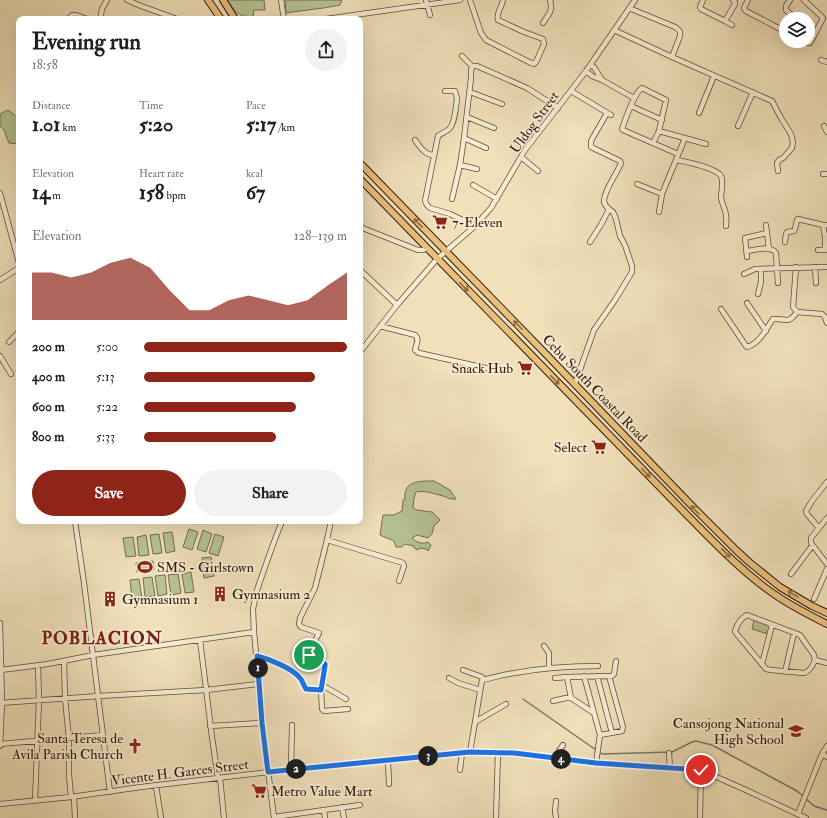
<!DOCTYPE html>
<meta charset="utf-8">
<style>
body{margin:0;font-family:"IM FELL Double Pica",serif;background:#f2f2f2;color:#202124;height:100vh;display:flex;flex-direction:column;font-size:15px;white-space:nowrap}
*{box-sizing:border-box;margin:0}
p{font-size:13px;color:#757577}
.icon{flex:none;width:22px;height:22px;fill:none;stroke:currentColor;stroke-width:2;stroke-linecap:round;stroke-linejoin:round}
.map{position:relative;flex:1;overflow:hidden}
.details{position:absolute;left:16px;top:16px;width:347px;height:508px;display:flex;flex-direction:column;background:#fff;border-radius:8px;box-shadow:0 4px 16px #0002}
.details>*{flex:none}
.fabs{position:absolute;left:779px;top:12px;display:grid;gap:8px}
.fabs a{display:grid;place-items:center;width:36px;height:36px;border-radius:50%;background:#fff;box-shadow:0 4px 16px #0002;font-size:20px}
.pin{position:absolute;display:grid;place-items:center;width:34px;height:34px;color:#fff;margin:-17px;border:2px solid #fff;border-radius:50%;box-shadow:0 1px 4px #0007}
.km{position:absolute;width:20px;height:20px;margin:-10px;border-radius:50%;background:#222;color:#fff;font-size:11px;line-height:20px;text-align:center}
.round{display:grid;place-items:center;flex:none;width:42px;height:42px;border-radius:21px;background:#f2f2f2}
.overview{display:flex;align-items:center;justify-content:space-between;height:68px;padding:0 16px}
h1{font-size:22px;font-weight:800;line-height:30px}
.metrics{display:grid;grid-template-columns:repeat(3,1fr);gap:6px;height:68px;padding:4px 16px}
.metrics div{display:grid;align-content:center}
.metrics b{font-size:20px;font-weight:800}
.metrics small{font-size:11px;font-weight:400}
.metrics p{font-size:11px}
.chart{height:112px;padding:8px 16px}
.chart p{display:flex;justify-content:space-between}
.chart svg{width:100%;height:72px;margin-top:4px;fill:#8f2418;opacity:.7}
.action{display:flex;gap:8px;margin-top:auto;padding:8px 16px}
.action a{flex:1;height:46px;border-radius:24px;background:#8f2418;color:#fff;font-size:16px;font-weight:800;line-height:46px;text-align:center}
.action a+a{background:#f2f2f2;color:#202124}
ul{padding:0 16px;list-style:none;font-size:13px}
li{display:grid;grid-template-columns:64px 48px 1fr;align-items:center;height:30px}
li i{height:10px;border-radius:5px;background:#8f2418}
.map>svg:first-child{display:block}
</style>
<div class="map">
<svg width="827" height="818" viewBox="0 0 827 818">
<rect width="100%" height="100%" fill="#f0e1bb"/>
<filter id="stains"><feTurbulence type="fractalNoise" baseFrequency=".005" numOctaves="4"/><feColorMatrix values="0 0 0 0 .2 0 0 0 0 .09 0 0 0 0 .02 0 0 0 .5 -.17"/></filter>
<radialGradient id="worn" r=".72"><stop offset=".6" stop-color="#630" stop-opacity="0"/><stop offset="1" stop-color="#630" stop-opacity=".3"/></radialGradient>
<path fill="#b6c393" stroke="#756d4d" d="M227,0H264L265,10H254L253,17C236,16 237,13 227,0Z
M285,0H342L340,5C322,9 304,10 286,13Z
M8,110L17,117L19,122V144L9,143L4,130L0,126V114Z
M434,481L450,490L456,499C451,500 449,498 443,496C435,494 425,490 416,492L414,498L413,508L417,510L432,512L440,520L434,526L432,534L428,538L417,535L412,538C416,542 423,545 428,542L431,545L428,551L426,549L420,548L418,550L414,548V546L405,544L401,547H396L394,541L380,535L383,515H394L402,511L403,500L405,499C403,480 421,481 434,481Z
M189,529L198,532L192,550L183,547Z
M203,530L212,534L206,552L197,549Z
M172,532L175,551L166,553L163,533Z
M159,534L162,553L153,554L150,535Z
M215,534L224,537L218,556L209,553Z
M146,535L149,555L139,556L137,537Z
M133,537L136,556L126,557L123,538Z
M211,557L214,576L204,578L202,558Z
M191,572L194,592L185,593L182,574Z
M178,574L181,593L171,595L168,575Z
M165,575L167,594L158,596L155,576Z
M152,577L155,596L145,597L143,578Z
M139,579L142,598L132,599L130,580Z
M754,620L771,625L768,634L752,629Z"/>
<path fill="#9ebbba" stroke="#747972" d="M153,561L154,570L137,572L136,563Z"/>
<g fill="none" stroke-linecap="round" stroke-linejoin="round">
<path stroke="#747972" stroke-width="1.5" d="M523,699L596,750
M599,752L602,754L672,752L692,742L696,741L712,745L797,791L814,806L827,810"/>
<g stroke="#634a34" stroke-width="6">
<path id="minor" d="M127,0L141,6L177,19
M281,0L284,19
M426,0L430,15
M470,0L481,33L486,40L531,63L534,64L536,62L544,44L543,39L524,32L498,20C496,13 502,7 503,0
M703,0L700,7L701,9L725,21L735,4V2L733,0
M748,0L744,8L746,11L786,32
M790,0L786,6V10L796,19
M629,8L675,27C679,30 681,31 680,36L672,57
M68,19L72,15H76L87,19
M100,19L102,9L107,0
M326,19L460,0
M725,21L732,25
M543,23C549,14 553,11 550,0
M614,30L672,57L772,101L781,118L791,134L793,142L792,148L783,158L779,160L777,163L778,171
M803,41L807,43H810L821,22L823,18L821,16L804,0
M462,56L472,66H477L527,88L558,108
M821,60L827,62
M590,65L594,67L602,80
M586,71L592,76L602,80L634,98
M445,91H455L457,98C456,106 455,124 449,129C446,132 442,133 438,136L425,201L427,205L430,208L450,214L475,226
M571,91L611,115
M470,92L502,104
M631,106L662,120
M699,113L714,76
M467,117L494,128
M738,126L753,92
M824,126L827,132
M659,131L706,144
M464,138L486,148
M415,140C420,147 425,155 434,155
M653,143L659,131L666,100L642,88C635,92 625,120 622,129L623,130L678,154
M521,157L538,171
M677,160C687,162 716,168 721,176C724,183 721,191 721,198C722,204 726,210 726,216C727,219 726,223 726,226
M460,165L477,169
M823,174H827
M637,184L662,194
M473,185L497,199
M0,193L19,263
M452,199L460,165L464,138L471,78V72L472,66
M659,212L662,194L685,138
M766,225L769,249
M823,225L825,236V250
M360,227L418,250H423L427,248
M590,242L602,223L609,209C607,207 604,205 604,201C604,190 617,174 621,163L620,161L591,147V141L607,113
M785,242L786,234L787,232L794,231L795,229L797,220L798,219L823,225H827
M818,250H827
M747,251C756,250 770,245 776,253L778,283
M747,257L745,238L767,233
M796,267L793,307L797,312
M815,267L816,283
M360,270L397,305
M744,274L755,269L827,267
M0,280L19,268
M758,294L761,282V269
M747,303L766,331
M721,309L746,346L747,347C760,343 766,329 773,319C786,318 788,325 797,312L822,314L825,317L827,323
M380,326L415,335C420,339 416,345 415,350L419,353L490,369
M9,342L19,332
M360,352L397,305L437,259L475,226L491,208L525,150L586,71L635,0
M0,356L11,374
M575,384L594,330L615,300L632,272V266L625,245L620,236L616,219L613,212L609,209
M827,518L811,538V543L827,564
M75,521L84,583L110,792
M331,521L327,540L315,588L300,618L299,624L301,627L319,633L309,652V655C314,659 322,660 325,666L321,689L322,709L324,711L348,709
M819,528L807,514L806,511L812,501L827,482
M327,540L400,562L403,563L404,566L399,581
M791,574L812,546
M814,599L827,569
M0,623L2,703L0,746
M200,640L212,737L218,778
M544,646L549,653V668
M257,656C269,659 292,668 300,678C303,681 303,685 306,689H321
M815,660C813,665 810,672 804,673L771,670L766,669L736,633L735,631C737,625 741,618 747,615L800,635L802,638L814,655L815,660L827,663
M64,661L65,698L69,739V775L71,797
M762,664L772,625
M1,670L48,664L93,655L254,632
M463,670L482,677
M785,672L794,633
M584,676L600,735L596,763
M597,676L612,733
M567,677L571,698
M449,678L458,683L480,690
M555,678L567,677L612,676L614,674L616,661
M322,685L346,699
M553,701L566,698H571L594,713
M0,703L99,696L206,690L259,684
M475,722L506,704
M210,726L262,723
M600,735L622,731L623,727L609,676
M0,744L103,735
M470,752L482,680C493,678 504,674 515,673C542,668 570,666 598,666
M669,753L670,768
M822,754L827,757
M557,758L559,751L563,745
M388,760L389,784
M291,770L292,725
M460,770L462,753
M220,778L224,818
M156,786L161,818
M74,797L75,818
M35,801L39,700L38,665
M556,801L555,811L556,818
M0,804L71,797L141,787L268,772L452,754L470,752L514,753L596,763L701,770L748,791L806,818
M342,807L344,818
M324,810L325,818
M798,814L822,754L827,746
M274,817L360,805
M274,818L262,723L259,684L254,632L253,609L257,590L271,550L282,521
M496,818L498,752
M700,818L701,770"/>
</g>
<g stroke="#341707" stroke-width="8">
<path id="highway" d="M208,0L221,19
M223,0L235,19
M360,163L540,348L696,510L736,550L749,562L780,587L812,606L827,613
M360,179L688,516C715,543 742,572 774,594C791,606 809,615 827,624"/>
</g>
<use href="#minor" stroke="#f5ecd3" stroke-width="4.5"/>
<use href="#highway" stroke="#e8c07e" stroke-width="6"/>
</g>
<defs><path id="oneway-shaft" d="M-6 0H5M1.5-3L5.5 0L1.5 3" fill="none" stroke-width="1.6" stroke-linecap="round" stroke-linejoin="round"/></defs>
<g stroke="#8e6c42">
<use href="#oneway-shaft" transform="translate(418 223) rotate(-134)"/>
<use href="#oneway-shaft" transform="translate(464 287) rotate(46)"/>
<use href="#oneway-shaft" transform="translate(518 325) rotate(-135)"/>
<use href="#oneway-shaft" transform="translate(555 380) rotate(46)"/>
<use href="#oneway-shaft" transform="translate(646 473) rotate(46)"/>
<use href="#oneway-shaft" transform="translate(695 510) rotate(-135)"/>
<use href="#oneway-shaft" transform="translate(726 553) rotate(44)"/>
<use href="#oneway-shaft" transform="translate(793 594) rotate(-149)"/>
</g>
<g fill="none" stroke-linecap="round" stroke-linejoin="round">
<g stroke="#fff" stroke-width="8">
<path id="route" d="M309,655L312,657L325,664V666L321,690L306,689C303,685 303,681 300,678C292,668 269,659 257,656L262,723L268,772L470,752L514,753L596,763L701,770"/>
</g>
<use href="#route" stroke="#1a73e8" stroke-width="5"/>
</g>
<defs>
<g id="supermarket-bare" transform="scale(1.2)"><path d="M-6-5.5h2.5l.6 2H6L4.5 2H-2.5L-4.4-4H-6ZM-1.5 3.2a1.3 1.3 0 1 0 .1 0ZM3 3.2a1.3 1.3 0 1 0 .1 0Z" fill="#8f2418" stroke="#f5ecd3" stroke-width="2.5" paint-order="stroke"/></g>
<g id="stadium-bare" transform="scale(1.2)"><path d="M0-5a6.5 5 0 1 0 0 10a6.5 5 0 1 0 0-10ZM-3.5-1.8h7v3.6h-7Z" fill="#8f2418" stroke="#f5ecd3" stroke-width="2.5" paint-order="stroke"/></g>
<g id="building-bare" transform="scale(1.2)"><path d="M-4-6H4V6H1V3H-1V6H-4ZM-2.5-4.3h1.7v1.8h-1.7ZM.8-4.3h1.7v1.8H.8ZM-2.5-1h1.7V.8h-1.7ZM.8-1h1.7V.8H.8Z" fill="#8f2418" stroke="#f5ecd3" stroke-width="2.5" paint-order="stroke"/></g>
<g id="school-bare" transform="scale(1.2)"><path d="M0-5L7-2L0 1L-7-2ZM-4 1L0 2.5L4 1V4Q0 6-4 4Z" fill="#8f2418" stroke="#f5ecd3" stroke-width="2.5" paint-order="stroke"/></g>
<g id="church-bare" transform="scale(1.2)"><path d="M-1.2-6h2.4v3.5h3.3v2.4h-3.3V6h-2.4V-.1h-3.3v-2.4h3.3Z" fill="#8f2418" stroke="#f5ecd3" stroke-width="2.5" paint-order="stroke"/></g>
</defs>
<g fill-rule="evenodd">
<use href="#supermarket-bare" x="440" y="222"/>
<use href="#supermarket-bare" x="525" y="368"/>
<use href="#supermarket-bare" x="599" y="447"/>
<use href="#stadium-bare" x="145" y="567"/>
<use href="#building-bare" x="220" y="594"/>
<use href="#building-bare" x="110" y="599"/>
<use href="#school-bare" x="796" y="731"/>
<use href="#church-bare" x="135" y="746"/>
<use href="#supermarket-bare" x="259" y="791"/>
</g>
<g text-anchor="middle" stroke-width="3.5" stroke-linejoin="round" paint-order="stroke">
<g font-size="14" fill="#341707" stroke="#f5ecd3">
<text transform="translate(534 122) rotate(-54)" y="5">Uldog Street</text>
<text transform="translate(595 388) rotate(46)" y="5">Cebu South Coastal Road</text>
<text transform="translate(180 772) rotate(-7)" y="5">Vicente H. Garces Street</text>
</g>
<g font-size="14" fill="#341707" stroke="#f5ecd3" text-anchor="start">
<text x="452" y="227">7-Eleven</text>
<text x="513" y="373" text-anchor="end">Snack Hub</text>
<text x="587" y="452" text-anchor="end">Select</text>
<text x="157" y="572">SMS - Girlstown</text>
<text x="232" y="599">Gymnasium 2</text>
<text x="122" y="604">Gymnasium 1</text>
<text x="784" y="728" text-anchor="end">Cansojong National<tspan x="784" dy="16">High School</tspan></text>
<text x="123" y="743" text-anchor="end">Santa Teresa de<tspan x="123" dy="16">Avila Parish Church</tspan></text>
<text x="271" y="796">Metro Value Mart</text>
</g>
<g font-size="18" font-weight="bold" letter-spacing="1" fill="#7a1f14" stroke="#f5ecd3">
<text x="102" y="644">POBLACION</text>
</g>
</g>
<rect width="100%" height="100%" filter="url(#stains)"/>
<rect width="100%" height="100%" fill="url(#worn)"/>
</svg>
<div class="fabs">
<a><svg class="icon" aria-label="layers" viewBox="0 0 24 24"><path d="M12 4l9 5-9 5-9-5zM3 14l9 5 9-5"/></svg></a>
</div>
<div class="pin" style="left:309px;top:655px;background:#1e9e55"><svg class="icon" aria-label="arrive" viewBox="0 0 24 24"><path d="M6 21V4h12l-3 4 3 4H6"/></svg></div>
<div class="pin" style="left:701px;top:770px;background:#d93025"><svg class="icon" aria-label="check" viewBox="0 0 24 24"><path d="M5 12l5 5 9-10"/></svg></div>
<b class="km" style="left:258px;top:668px">1</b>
<b class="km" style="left:296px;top:769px">2</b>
<b class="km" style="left:428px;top:756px">3</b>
<b class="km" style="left:561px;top:759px">4</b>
<section class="details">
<div class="overview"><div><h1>Evening run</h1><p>18:58</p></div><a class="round"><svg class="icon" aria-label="share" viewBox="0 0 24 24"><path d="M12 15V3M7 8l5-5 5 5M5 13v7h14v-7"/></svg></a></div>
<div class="metrics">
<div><p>Distance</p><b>1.01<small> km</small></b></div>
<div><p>Time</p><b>5:20</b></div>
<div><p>Pace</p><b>5:17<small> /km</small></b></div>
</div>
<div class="metrics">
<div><p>Elevation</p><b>14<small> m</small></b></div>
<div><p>Heart rate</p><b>158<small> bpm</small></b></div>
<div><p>kcal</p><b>67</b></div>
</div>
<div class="chart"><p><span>Elevation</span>128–139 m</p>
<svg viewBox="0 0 160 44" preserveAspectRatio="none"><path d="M0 44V15L10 15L20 18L30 15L40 9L50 6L60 12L70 26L80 38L90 38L100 32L110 29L120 32L130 35L140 32L150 23L160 15V44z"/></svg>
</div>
<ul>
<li><b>200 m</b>5:00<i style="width:100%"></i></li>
<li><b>400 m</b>5:13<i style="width:84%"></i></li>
<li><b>600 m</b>5:22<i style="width:75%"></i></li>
<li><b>800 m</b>5:33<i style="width:65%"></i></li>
</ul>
<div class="action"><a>Save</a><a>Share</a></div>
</section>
</div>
